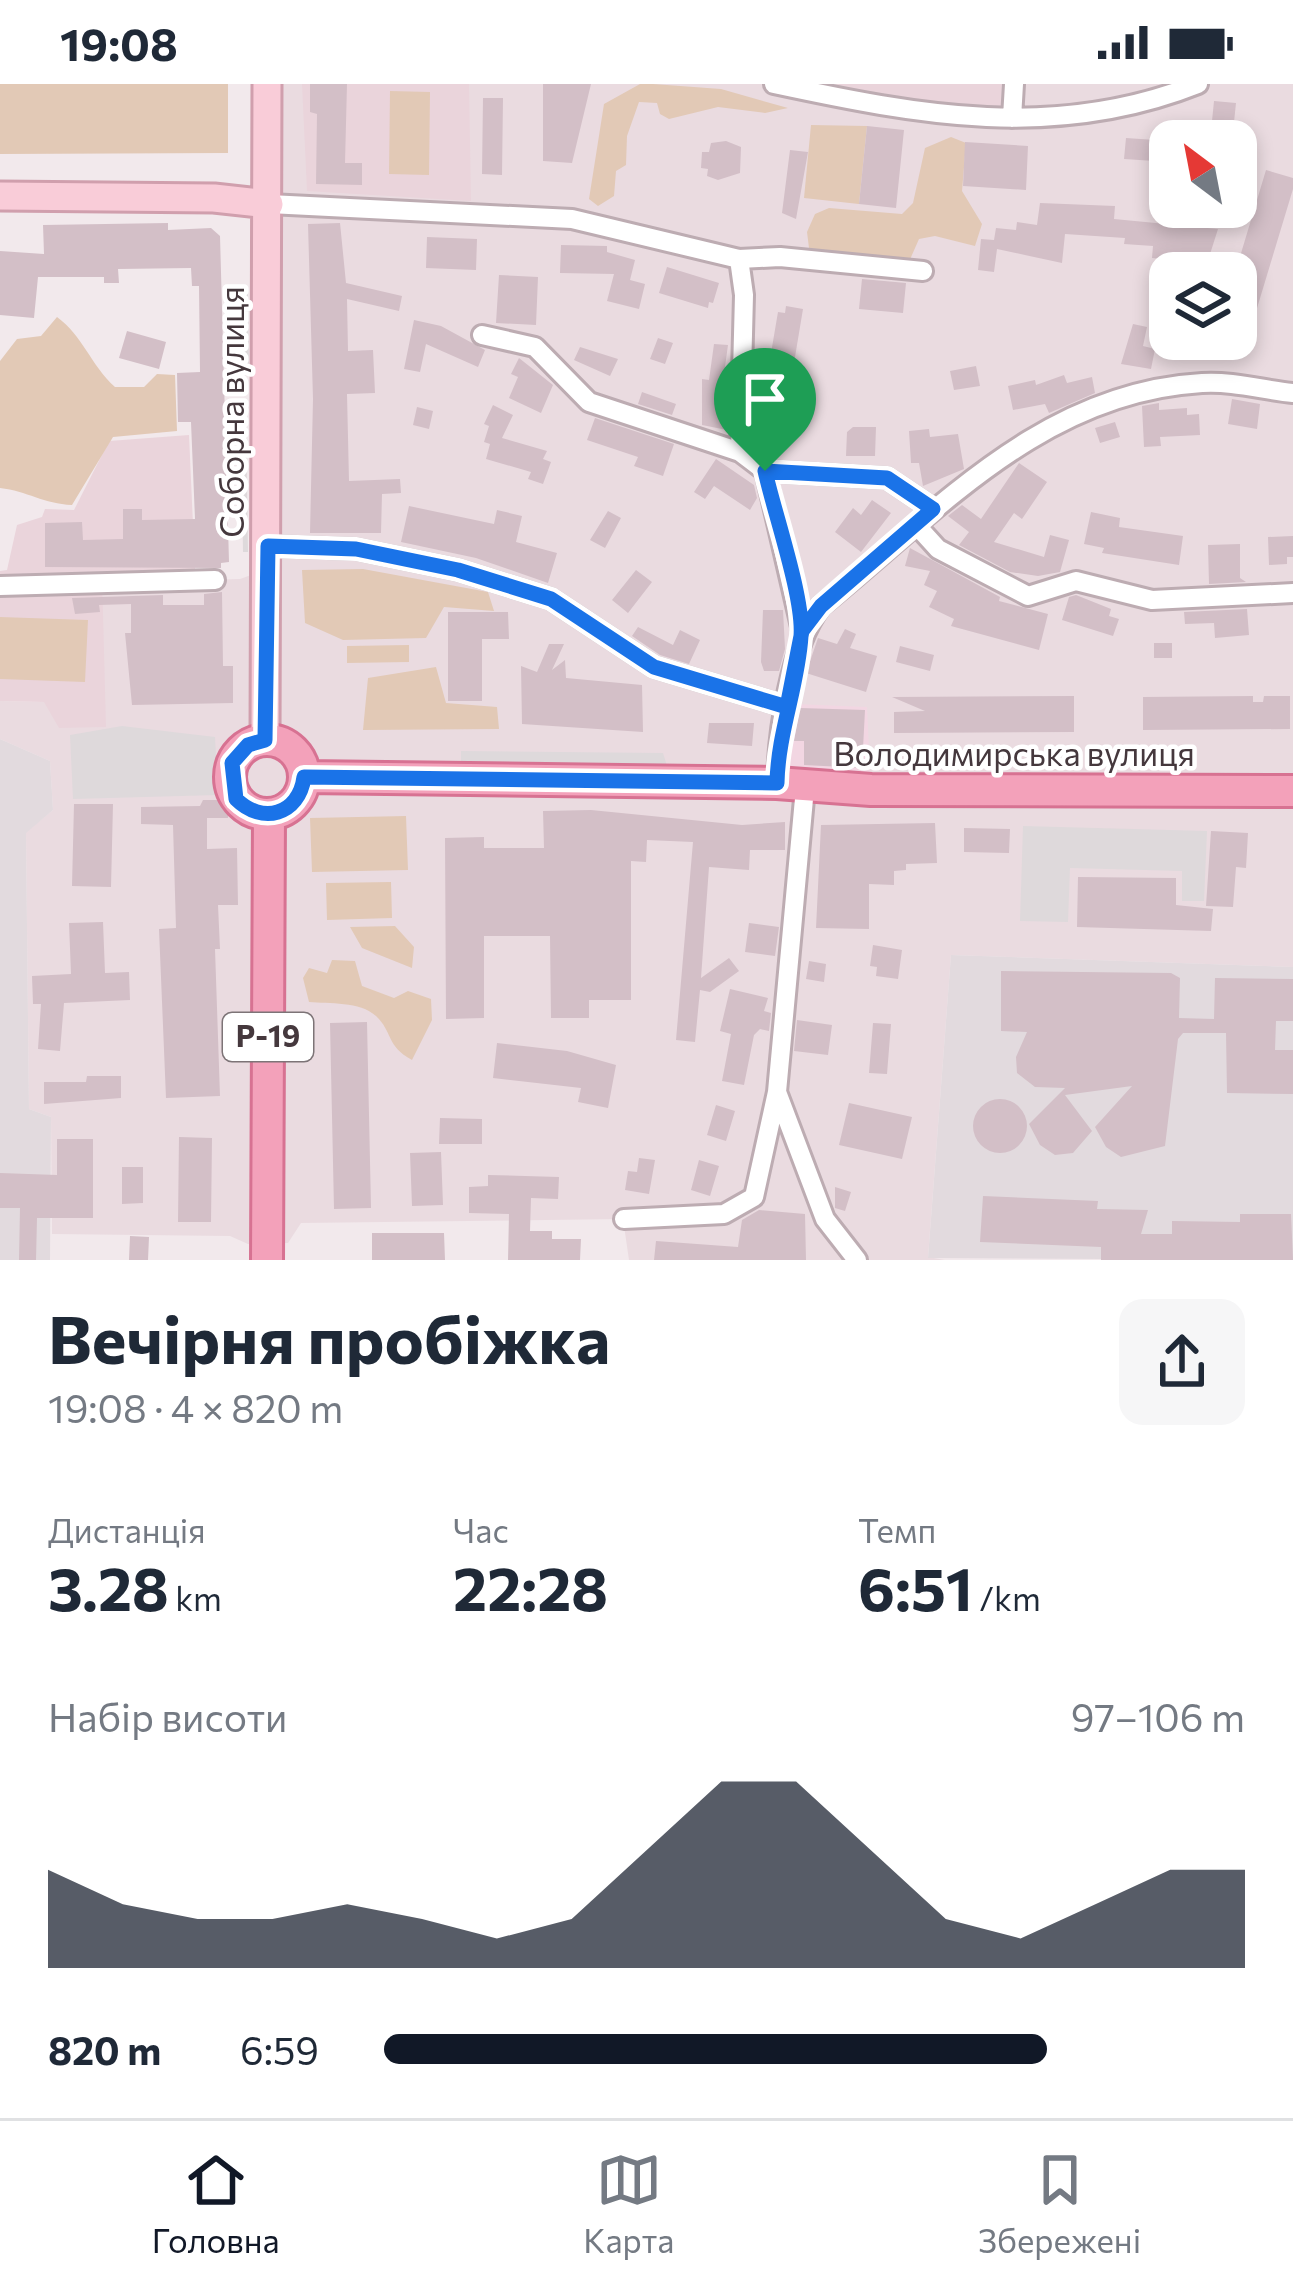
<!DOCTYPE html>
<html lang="uk">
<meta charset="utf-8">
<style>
body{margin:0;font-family:Commissioner,sans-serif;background:#f6f6f7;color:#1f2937;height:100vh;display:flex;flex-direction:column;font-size:45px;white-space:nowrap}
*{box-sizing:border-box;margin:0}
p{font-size:39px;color:#747a83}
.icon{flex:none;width:66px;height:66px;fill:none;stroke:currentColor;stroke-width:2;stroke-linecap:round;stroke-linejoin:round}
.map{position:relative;height:1176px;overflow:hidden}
.details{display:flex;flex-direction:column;background:#fff;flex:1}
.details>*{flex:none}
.needle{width:78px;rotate:328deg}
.fabs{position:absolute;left:1149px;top:36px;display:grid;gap:24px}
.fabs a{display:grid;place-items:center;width:108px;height:108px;border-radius:24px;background:#fff;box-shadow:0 6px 18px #0003;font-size:60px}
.pin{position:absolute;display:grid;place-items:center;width:102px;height:102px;color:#fff;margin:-123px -51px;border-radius:50% 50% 50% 0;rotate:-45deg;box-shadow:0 0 12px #0007}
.pin .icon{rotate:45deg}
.round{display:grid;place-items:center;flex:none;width:126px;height:126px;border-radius:24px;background:#f6f6f7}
.summary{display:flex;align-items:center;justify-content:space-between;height:204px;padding:0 48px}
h1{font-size:66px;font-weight:700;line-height:90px}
.metrics{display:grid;grid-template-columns:repeat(3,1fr);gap:18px;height:204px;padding:12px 48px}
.metrics div{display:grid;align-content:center}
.metrics b{font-size:60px;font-weight:700}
.metrics small{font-size:33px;font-weight:400}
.metrics p{font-size:33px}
.chart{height:336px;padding:24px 48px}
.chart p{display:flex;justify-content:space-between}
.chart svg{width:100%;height:216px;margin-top:12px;fill:#111827;opacity:.7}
ul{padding:0 48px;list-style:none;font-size:39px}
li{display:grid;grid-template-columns:192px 144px 1fr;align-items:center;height:90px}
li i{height:30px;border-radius:15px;background:#111827}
.status{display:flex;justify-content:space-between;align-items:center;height:84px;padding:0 60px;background:#fff;direction:ltr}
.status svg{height:33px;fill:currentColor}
.menu{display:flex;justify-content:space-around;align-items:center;height:168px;border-top:3px solid #e0e1e3;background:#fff;font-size:33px;color:#747a83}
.menu a{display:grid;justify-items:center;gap:6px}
.menu .active{color:#111827}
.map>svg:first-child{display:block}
</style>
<div class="status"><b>19:08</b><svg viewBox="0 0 49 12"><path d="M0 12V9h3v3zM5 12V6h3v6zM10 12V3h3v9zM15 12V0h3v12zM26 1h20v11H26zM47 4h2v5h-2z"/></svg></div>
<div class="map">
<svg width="1293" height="1176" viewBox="0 0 1293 1176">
<rect width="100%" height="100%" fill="#f2e9ec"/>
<path fill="#eadbe0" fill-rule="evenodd" d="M268,0H1293V883L951,871L928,1173L945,1176H629L623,1135L301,1139L288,1159L248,1160L230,1152L52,1150L51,1033L29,1025L26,748L53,726L50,677L0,655V617L44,618L102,499L240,495L268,485ZM1170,57H1236V123H1170ZM1170,189H1236V255H1170Z"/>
<path fill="#f2d6e2" d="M795,620L867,623L871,706L777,699L778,664Z"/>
<path fill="#e2dade" d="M0,655L50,677L53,726L26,749L29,1025L51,1033L50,1176H0Z
M951,871L1293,883V1176L928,1174Z"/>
<path fill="#ead4db" d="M302,0H469L471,117L307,107Z
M838,0H1002L1001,28L837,9Z
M189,351L195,485L102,491L106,643L59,644L44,618L0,617V487L7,486L17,441L42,433L45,425L74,426L109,357Z"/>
<path fill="#e2c9b6" d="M0,0H228V69L0,70Z
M653,0L721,5L788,24L765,29L718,23L669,35L660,30L657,19L639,18L627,52L626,81L616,87L614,112L598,122L589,115L604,20L640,0Z
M390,7L430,8L429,91L389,90Z
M811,41L867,42L859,120L804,114Z
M951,53L966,59L962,107L982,140L975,162L935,152L919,155L908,180L810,172L807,148L815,130L829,124L902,130L913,119L925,64Z
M57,233C83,252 90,280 115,303H144L157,290L175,291L177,347L113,353L72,421C44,420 27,407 0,404V277L17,255L41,252Z
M363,485L488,508L494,527L444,523L426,554L343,556L305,539L302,486Z
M0,533L88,536L85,598L0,595Z
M409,561V578L347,579V562Z
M436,583L446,619L497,623L499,645L363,646L368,594Z
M406,732L408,786L312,788L310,734Z
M391,798L392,834L327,836L326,799Z
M395,842L414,863L412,884L362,864L350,843Z
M332,876L355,877L362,902L394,914L408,907L431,915L432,936L412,976C386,962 393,948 376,932C360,917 329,920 309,918L303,894L309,884L327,889Z"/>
<path fill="#ded9db" d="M238,205H248L249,283H239Z
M241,336H246L248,468H243Z
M122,642L215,653L218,711L73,715L70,651Z
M461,667L663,669L668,685L461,679Z
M1023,742L1207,747L1204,817H1182V787L1070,784L1068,838L1020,837Z"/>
<path fill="#d3bfc7" d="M310,0H347L345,79H362V101L316,100L317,30L310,28Z
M543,0H591L572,79L543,77Z
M483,14H503L502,91L482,90Z
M1214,17L1236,19L1232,57H1210Z
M867,42L904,46L896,124L859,120Z
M1126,54L1170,57V78L1124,75Z
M726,57L741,63L740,89L718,96L707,92L708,85L701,84L702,68H709L711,59Z
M965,58L1028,62L1026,106L963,102Z
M790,66L808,68L796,135L782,129Z
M1266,86L1293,94V105L1248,254L1236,250V186Z
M1040,119L1115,122L1114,135L1218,145L1204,189H1181L1184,177L1152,174L1153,162L1124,160L1125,154L1065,150L1062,179L997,165L994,188L978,186L981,155L994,156L996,144L1016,146L1017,138L1037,141Z
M168,139V146L211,144L220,152L229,478L221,479V484L45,483V439L82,438L83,456L123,455V425H142V436L195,435L191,338H178L177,289L200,288L199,202H192L191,184L118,185L119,199H104V193H38L34,234L0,231V167L44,170L43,141Z
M340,139L346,199L402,212L399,227L347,215L348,267L373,266L375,309L347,310L349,397L400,395L401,409L382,410L381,449H310L313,315L308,140Z
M427,153L477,155L476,186L426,184Z
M561,161L607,162V168L635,176L630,196L645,200L639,225L607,217L614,190L560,189Z
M667,183L719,199L713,219L709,218L708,224L659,209Z
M499,191L538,193L536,241L496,239Z
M862,195L906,199L903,229L859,225Z
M786,222L803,225L794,279L770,275L778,228L785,229Z
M414,236L441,242L485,266L478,283L426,260L420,288L404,285Z
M1133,240L1147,243L1143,262L1155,265L1151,285L1121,280Z
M127,247L166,258L159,285L119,274Z
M658,254L673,259L665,280L650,275Z
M714,260L728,261L723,297L728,298L727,346L702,341V295L709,296Z
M580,263L618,275L610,292L574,276Z
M519,274L553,301L541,329L509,314L518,293L511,290Z
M976,282L980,302L954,306L950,287Z
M1064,291L1067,299L1092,293L1095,309L1049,329L1045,320L1013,326L1008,302L1035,296L1036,301Z
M642,308L676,320L672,331L638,320Z
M784,310V340L757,341L756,311Z
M1232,315L1260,320L1257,345L1228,340Z
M1159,319V326L1187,324V331L1199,330L1200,351L1160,353L1161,362L1144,363L1142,322Z
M493,321L513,331L502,354L547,367L543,375L551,378L543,400L528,395L531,388L486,375L490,360L484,358L489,342L484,340Z
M417,323L433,327L429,345L413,341Z
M595,334L674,360L663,392L634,382L638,373L587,356Z
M1115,338L1120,353L1100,359L1095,344Z
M853,343H876L875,372H846L847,348Z
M929,345L930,353L958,350L964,385L923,402L919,379H911L909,347Z
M716,375L754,401L757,414L750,426L714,402L705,415L694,408Z
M1019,379L1047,398L1022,435L1014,429L994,458L1044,473L1050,451L1069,456L1060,488L1038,492L1010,488L959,461L969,448L948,432L962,421L981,435Z
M872,416L891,429L861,468L835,448L853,424L861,431Z
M409,422L494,440L497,426L522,432L516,458L557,469L548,499L476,474L401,458Z
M608,427L621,434L605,464L590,456Z
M1091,428L1120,434L1119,443L1183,452L1179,481L1102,469L1104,464L1084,460Z
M1293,452V473H1287V480L1269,481L1268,453Z
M1240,460V494L1246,498L1209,500L1208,461Z
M910,464L1000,513L999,517L1048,530L1039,566L951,542L954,535L929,523L937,507L924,501L930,487L905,482Z
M636,486L652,498L628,529L612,516Z
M222,508L223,582H233V619L132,621L125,549H131V520L99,521L100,528L75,530L72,514L163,511V521H204V510Z
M1076,511L1111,525L1109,532L1119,535L1113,552L1062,536L1069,513Z
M1247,525L1249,551L1215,554L1214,539L1185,540L1184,528Z
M763,526H783L785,565L779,587H764L761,578Z
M448,528H508L509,555H482V617H448Z
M638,543L673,561L680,546L700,556L689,580L660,571L632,552Z
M845,545L856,550L850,564L877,572L866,608L806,589L818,554L837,560Z
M1154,559H1172V574H1154Z
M549,560H564L552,586L565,576L566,594L642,601L643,648L522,640L521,582L537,588Z
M900,562L934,571L930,587L896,578Z
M1074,612V648L894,649V628L925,627L892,613Z
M1253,612V618H1263L1264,612H1290V645L1143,646V613Z
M800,624L865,626L862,684L804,681V657H794Z
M709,639H754L752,662L707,659Z
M203,716H228V734H207V765L237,764L238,821H218L220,865H215L220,1012L166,1014L159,845L176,844L173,741L141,740V723L200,722Z
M74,720H113L111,803L72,802Z
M591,726L742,741L785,738V766H750L749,786L709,783L701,894L729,874L739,887L710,908L700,906L695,958L676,956L693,758L647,756L646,778L631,777V916H589V934H551L550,852H484V934L446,935L445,754L484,753V764H544L543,727Z
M935,739L937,779L906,780V786L894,787V801L869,800V845L816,844L821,741Z
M964,744L1010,745L1009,769L964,768Z
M1211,747L1248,749L1246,784L1236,783L1233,823L1206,822Z
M1078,793L1176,794V821L1213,825L1211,847L1077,843Z
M103,838L105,889L129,888L130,916L64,919L60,967L38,965L41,920H33L32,892L71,890L69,839Z
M749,839L779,843L775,872L745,868Z
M873,861L902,866L898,895L876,892L877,883L870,882Z
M809,877L826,880L824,898L806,895Z
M1001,887L1171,889L1180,894L1179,934L1214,935L1215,894L1293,895V937H1276L1275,966H1293V1010L1227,1009L1226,949H1183L1178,955L1165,1062L1121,1073L1106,1063L1095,1043L1132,1002L1065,1011L1092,1047L1073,1069L1055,1071L1040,1061L1029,1040L1065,1004L1035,1003L1017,989L1016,973L1027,948L1001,947Z
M730,905L768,914L764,927L771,929L769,947L760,945L754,951L744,1001L722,997L731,950L720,947Z
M797,936L832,941L828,971L794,967Z
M367,938L371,1124L334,1125L330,939Z
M873,939L891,940L887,990L869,989Z
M497,959L567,967L616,981L608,1024L578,1018L581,1004L493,994Z
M87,992H121V1014L44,1020V998H86Z
M973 1042a27 27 0 1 1 54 0a27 27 0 1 1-54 0Z
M849,1019L912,1033L902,1075L839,1061Z
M716,1021L735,1027L726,1057L707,1051Z
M440,1034L482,1035V1060H439Z
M179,1053L212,1054L211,1138H178Z
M57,1055H93V1134H37L36,1176H19L20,1124H0V1089L57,1091Z
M441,1068L443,1121L412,1122L410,1069Z
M639,1074L655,1076L649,1110L625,1106L628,1087L637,1088Z
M699,1076L719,1082L710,1112L691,1106Z
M122,1083H143V1119L122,1120Z
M488,1091L559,1093L558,1115L531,1114L530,1147H552V1155H581L580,1176H508L509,1130L469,1129V1103L488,1102Z
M835,1103L851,1108L845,1127L835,1124Z
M983,1112L1098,1117L1097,1125L1148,1126L1141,1150H1172V1137L1240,1138V1130H1291L1293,1176H1101V1163L980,1158Z
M759,1126L805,1130L806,1176H654L656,1157L738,1163L742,1136Z
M372,1149H444L445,1176H372Z
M130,1152L149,1153L148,1176H129Z"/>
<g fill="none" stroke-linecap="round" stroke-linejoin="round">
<g stroke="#bdacb2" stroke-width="24">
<path id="street" d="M774,0C919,31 1055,57 1198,0
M1012,34L1014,0
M269,120L572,135L739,175L780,173L923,187
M739,175L744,211L740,368
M482,251L535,263L589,318L740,368L765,387L887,394L933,425
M765,387L802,547
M918,443L938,465L1028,512L1076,497L1152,516L1293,509
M268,462L356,465L458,486L551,515L654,583L787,623
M0,502L215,496
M777,699C778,648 790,563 821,522C937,428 1042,308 1202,299C1233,297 1263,306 1293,309
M805,704L777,1008L825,1135L857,1176
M624,1135L724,1130L754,1113L777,1008"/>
</g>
<g stroke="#d09fad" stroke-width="33">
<path id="secondary" d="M0,112L214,114L269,120
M265,656L267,0"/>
</g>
<g stroke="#d77292" stroke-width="36">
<path id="primary" d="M230 693a37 37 0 1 1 74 0a37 37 0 1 1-74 0Z
M304,693L777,699L871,706L1293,707
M267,1176L269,731"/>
</g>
<use href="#street" stroke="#fff" stroke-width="18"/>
<use href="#secondary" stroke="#f9ccd8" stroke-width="27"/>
<use href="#primary" stroke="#f3a1ba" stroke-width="30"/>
</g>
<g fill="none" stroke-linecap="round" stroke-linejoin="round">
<g stroke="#fff" stroke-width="24">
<path id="route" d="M765,387C774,428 804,514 801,552C798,602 778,648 777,699L304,693C299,731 262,741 236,715L232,679L248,661L265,656L268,462L356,465L458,486L551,515L654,583L787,623L802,547L821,522L933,425L887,394L765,387"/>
</g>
<use href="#route" stroke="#1a73e8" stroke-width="15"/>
</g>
<g text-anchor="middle" stroke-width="9" stroke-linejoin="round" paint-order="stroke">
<rect fill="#fff" stroke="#7d7477" stroke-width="3" x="223" y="929" width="90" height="48" rx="9"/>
<g font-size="30" font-weight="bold" fill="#45383d">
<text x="268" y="963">Р-19</text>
</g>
<g font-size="33" fill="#45383d" stroke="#fff">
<text transform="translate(232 328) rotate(-90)" y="12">Соборна вулиця</text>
<text x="1014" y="682">Володимирська вулиця</text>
</g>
</g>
</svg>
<div class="fabs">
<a><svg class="needle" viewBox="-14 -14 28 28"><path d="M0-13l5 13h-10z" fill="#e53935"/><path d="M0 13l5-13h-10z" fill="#747a83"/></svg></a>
<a><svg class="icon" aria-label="layers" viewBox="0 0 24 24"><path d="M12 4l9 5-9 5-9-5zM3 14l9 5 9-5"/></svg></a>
</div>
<div class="pin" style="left:765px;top:387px;background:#1e9e55"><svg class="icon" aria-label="arrive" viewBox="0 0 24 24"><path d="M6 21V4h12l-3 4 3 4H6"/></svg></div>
</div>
<section class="details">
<div class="summary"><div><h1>Вечірня пробіжка</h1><p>19:08 · 4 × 820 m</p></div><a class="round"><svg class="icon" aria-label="share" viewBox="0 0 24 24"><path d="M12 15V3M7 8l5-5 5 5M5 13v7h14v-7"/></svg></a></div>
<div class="metrics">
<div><p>Дистанція</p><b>3.28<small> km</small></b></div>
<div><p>Час</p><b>22:28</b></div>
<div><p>Темп</p><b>6:51<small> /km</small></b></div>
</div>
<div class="chart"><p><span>Набір висоти</span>97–106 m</p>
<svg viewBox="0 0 160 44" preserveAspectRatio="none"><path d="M0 44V24L10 31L20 34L30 34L40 31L50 34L60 38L70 34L80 20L90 6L100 6L110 20L120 34L130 38L140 31L150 24L160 24V44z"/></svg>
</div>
<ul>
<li><b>820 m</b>6:59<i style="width:77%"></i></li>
</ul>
</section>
<nav class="menu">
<a class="active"><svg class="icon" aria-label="home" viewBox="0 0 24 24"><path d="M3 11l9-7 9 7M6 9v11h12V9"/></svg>Головна</a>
<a><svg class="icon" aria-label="map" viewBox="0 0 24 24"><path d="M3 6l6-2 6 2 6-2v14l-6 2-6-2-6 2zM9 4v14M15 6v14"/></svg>Карта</a>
<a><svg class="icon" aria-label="saved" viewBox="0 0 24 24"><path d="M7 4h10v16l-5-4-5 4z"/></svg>Збережені</a>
</nav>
